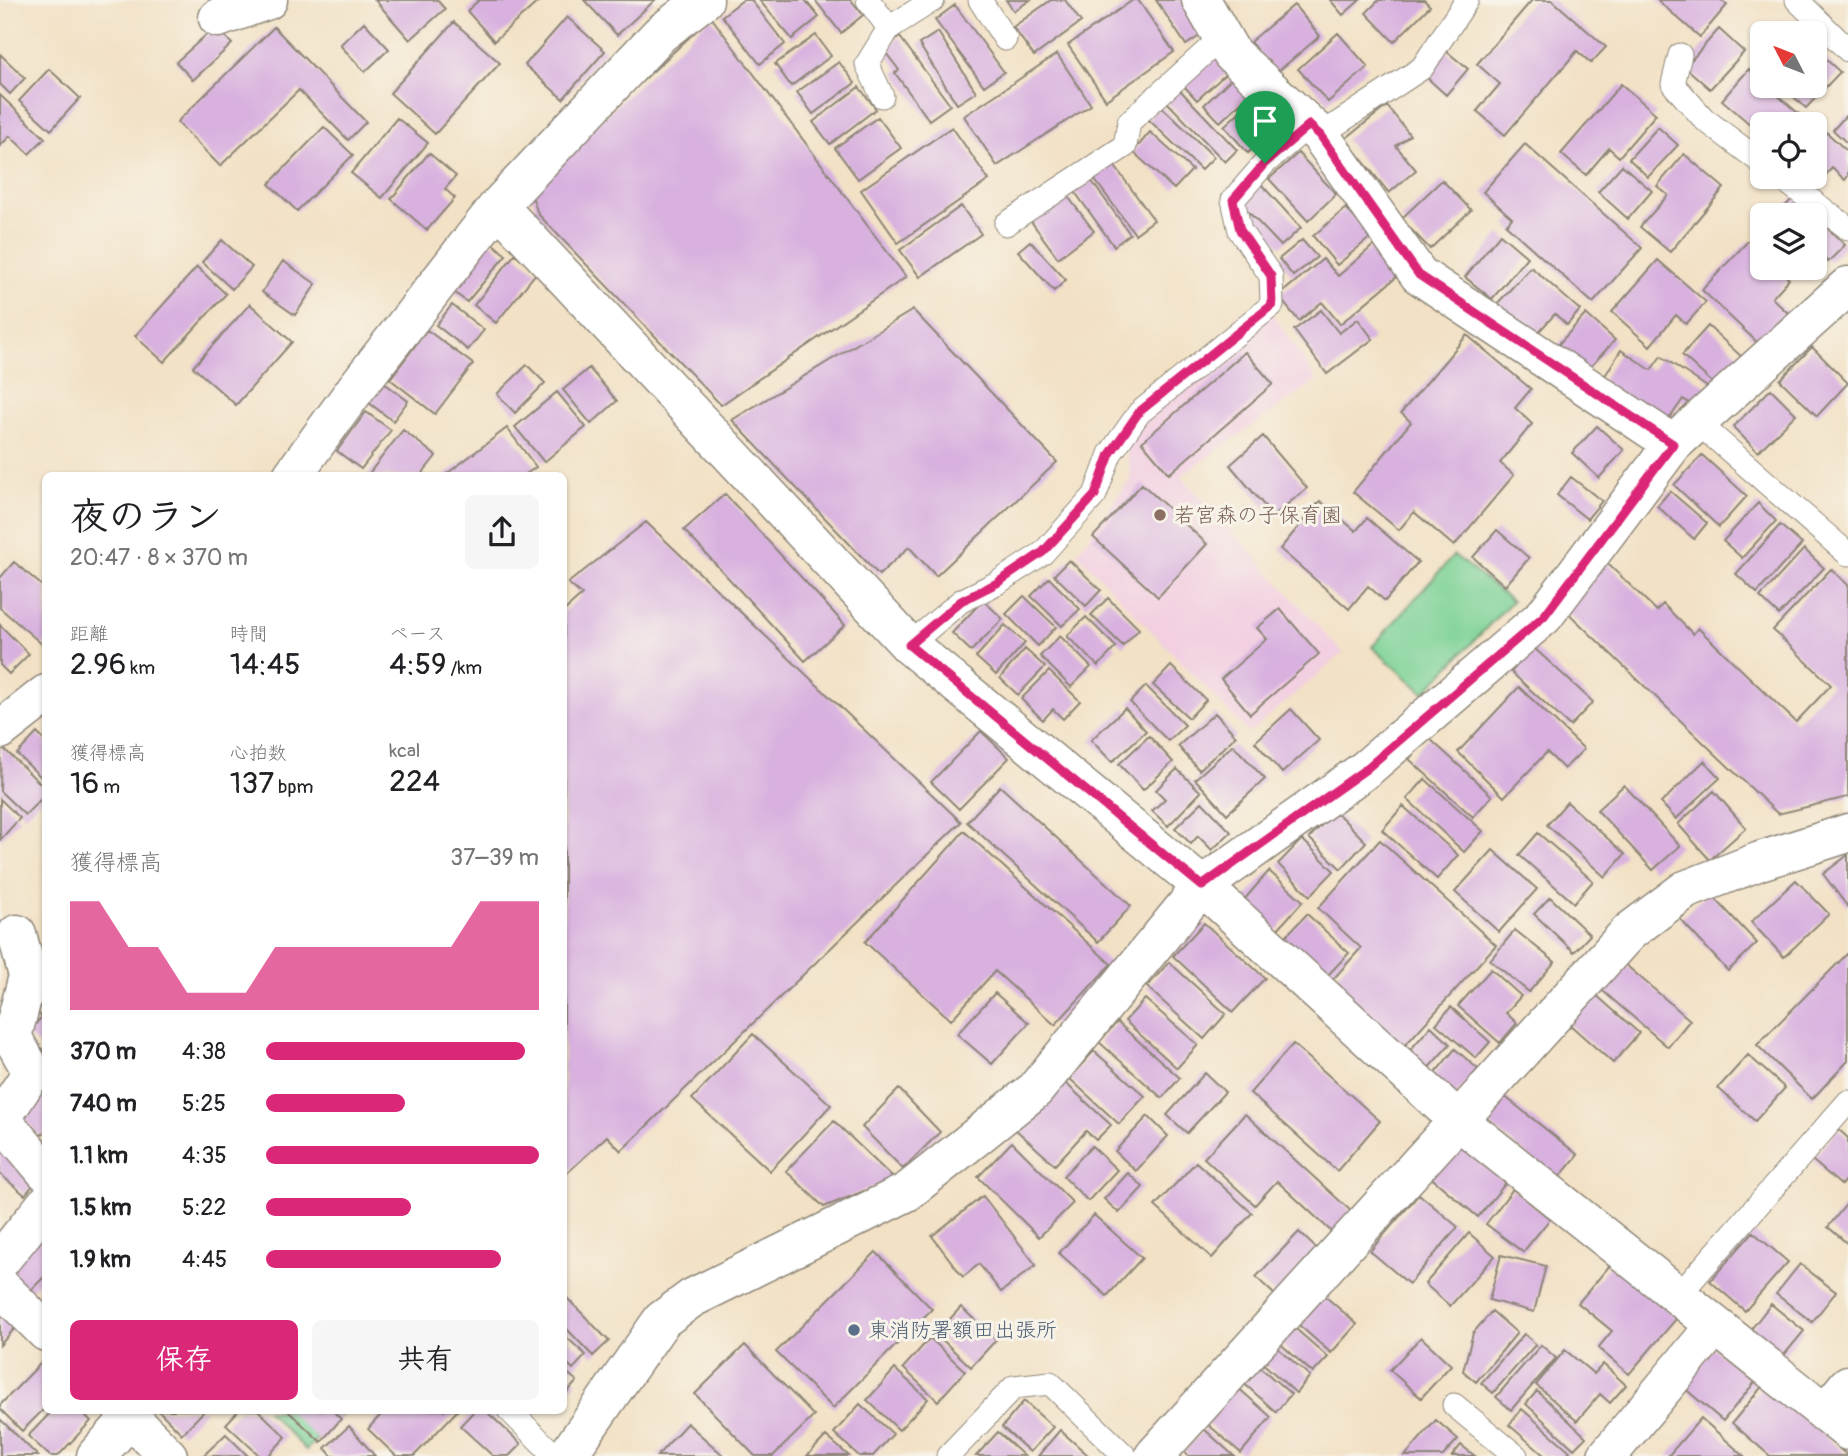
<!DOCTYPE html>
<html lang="ja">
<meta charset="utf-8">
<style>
body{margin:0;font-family:Pangolin,"Klee One",sans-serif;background:#f6f6f6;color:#202124;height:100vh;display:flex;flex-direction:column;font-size:26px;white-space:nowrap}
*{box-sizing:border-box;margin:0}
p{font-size:23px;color:#757577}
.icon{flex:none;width:38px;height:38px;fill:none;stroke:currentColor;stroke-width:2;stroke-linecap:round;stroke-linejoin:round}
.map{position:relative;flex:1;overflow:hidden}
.panel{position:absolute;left:42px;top:472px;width:525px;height:942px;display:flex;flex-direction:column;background:#fff;border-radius:10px;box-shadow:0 2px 5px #0004}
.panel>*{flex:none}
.needle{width:46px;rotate:312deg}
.fabs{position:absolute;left:1750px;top:21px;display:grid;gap:14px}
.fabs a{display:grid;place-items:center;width:77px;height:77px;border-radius:10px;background:#fff;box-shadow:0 2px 5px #0004;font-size:35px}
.pin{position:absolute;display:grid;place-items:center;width:60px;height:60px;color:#fff;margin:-72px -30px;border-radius:50% 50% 50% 0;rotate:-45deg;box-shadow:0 0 7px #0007}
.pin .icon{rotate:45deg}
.round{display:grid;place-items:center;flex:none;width:74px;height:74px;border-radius:10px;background:#f6f6f6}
.overview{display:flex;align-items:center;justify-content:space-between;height:119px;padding:0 28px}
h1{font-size:38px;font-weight:600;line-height:52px}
.figures{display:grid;grid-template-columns:repeat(3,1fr);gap:10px;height:119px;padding:7px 28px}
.figures div{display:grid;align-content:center}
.figures b{font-size:30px;font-weight:600}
.figures small{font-size:19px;font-weight:400}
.figures p{font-size:19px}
.chart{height:196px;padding:14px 28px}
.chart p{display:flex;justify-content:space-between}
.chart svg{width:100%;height:126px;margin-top:7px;fill:#db2777;opacity:.7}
.button{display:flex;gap:14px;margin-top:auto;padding:14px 28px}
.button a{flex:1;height:80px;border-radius:10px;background:#db2777;color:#fff;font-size:28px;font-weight:600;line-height:80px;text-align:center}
.button a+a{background:#f6f6f6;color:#202124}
ul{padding:0 28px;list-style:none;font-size:23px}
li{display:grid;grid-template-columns:112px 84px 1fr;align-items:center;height:52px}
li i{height:18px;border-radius:9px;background:#db2777}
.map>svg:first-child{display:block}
</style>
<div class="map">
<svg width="1848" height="1456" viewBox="0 0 1848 1456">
<rect width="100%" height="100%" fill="#f7f3e8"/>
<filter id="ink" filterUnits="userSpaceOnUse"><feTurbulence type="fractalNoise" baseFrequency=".0143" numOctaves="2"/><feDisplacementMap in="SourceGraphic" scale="14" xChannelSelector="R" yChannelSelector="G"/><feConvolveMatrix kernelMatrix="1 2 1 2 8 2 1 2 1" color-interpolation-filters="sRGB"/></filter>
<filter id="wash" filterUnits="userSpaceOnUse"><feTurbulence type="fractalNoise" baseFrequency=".00686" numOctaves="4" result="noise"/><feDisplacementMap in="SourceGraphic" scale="28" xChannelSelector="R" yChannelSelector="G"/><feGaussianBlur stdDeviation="1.57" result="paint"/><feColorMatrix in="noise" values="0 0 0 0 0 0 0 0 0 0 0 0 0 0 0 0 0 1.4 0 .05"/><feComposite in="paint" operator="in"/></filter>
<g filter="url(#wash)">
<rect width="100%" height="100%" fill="#f2e1c5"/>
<path fill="#f2cfe1" d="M1272,313L1317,380L1181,476L1343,653L1249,733L1077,553L1131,478L1125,438Z"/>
<path fill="#7dd296" stroke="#547e60" stroke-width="2" d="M1454,555L1512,601L1424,693L1372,647Z
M267,1411H345L306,1450Z"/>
<g id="blocks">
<path fill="#d8b1df" d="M375,0H437L445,9L410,40Z
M479,0H540L494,41L467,11Z
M584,0H655L617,35Z
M743,0H751L785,44L760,64L722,16Z
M759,0H805L819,17L792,39Z
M815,0H851L863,15L841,33Z
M1006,0H1030L1014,11Z
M1051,0H1065L1081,22L1034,56L1013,27Z
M1133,0H1138L1174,52L1106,100L1068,45Z
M1156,0H1182L1204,33L1186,45Z
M1330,0H1360L1343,15Z
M1379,0H1424L1430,6L1394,42L1366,13Z
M1532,0H1552L1606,47L1591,63L1577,51L1505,135L1477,111L1500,84L1477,64Z
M1657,0H1721L1727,5L1700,37Z
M955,5L1004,72L984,86L935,20Z
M1294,5L1320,36L1276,73L1250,42Z
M567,17L605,51L563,99L525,65Z
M711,17L906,277L721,405L538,214L529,187Z
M364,22L389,49L365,72L340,45Z
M454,22L500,63L435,134L390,93Z
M216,26L232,44L193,80L176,62Z
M274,27L366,122L348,140L299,90L220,166L177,122Z
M1719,29L1744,52L1710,89L1685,67Z
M938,32L976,92L957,104L919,44Z
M1338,33L1368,67L1328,102L1298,69Z
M816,35L831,56L791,86L775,64Z
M900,37L950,105L929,120L895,73L899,70L883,49Z
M1815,49L1840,72L1806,108L1782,86H1815Z
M1446,51L1468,69L1446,95L1425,76Z
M0,54L25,78L10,94L0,84Z
M1057,54L1091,105L997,166L964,116Z
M1214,55L1229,71L1197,100L1182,84Z
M839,62L855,83L813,114L797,92Z
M49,69L80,98L51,130L19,101Z
M1749,69L1762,81V86H1767L1800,115L1793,124H1776L1771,120L1767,124H1762L1759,132L1722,100Z
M1236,74L1253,91L1220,122L1204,105Z
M1621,84L1656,114L1619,157L1609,148L1586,175L1561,154Z
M859,87L876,109L830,144L813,122Z
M1178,88L1237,150L1225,162L1165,100Z
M0,95L45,138L29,154L10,136L0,146Z
M1257,96L1282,123L1248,153L1224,126Z
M1161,106L1214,157L1201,170L1148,119Z
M1387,106L1410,135L1396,146L1416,170L1389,193L1345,139Z
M1848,113V144L1833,130Z
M878,117L901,148L858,179L835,148Z
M397,118L428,143L382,198L351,173Z
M1811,118L1848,152V176L1845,180L1832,168L1822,179L1815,172V124H1805Z
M324,127L353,155L297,211L269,184Z
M952,127L989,180L898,243L861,190Z
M1658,127L1678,145L1648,177L1629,159Z
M1150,132L1192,170L1174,189L1133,152Z
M1525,144L1642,248L1593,303L1506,225L1512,218L1483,192Z
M429,153L456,176L445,189L455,198L427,230L391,199Z
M1298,153L1336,194L1308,221L1269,179Z
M1684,154L1724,188L1670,252L1640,227L1668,195L1657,186Z
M1111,161L1154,220L1135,234L1092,176Z
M1622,165L1652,191L1628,219L1598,192Z
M1088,176L1130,234L1114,246L1072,188Z
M1442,180L1471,210L1430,249L1401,219Z
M1260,183L1301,228L1281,246L1240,203Z
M1066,194L1094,231L1058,258L1030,220Z
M1794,197L1814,215H1777Z
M961,206L981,234L920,277L900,250Z
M1346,208L1371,237L1337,265L1313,236Z
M1815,216L1845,245L1828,262L1815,250Z
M1500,234L1527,257L1492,299L1465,277Z
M486,238L506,255L467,302L446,286Z
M222,240L252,267L232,289L202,262Z
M1302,240L1317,257L1293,276L1279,259Z
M1749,240L1762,253V268H1777L1789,279L1772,298L1788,313L1759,344L1702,290Z
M1030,241L1066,280L1054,291L1018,251Z
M1374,245L1399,275L1340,324L1322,302L1299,321L1278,296L1323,259L1338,276Z
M515,254L537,272L496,323L474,305Z
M1658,260L1706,302L1686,324L1676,315L1650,346L1612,312Z
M283,261L316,284L295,315L262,292Z
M197,267L226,294L164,362L135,336Z
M1531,267L1580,310L1567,325L1555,314L1532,339L1495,306Z
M250,304L292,342L236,405L193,367Z
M452,305L484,330L468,350L436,325Z
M913,310L1057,462L936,576L909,547L879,575L732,420Z
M1321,310L1339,333L1358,319L1373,339L1327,374L1294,330Z
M1586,314L1615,340L1583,375L1554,349Z
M1708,326L1743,358L1717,387L1682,355Z
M427,330L473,364L435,414L390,379Z
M1467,335L1531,389L1515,408L1532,424L1500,463L1514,475L1454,546L1414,512L1399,530L1353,492L1411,422L1401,413Z
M1812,347L1848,383L1817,416L1780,380Z
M1621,350L1651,370L1661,356L1710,389L1697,408L1683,399L1665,425L1601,382Z
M1245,352L1273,384L1169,474L1142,442Z
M527,365L545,383L515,413L497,394Z
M589,368L617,401L591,424L563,390Z
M375,376L408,401L393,421L360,396Z
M1771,389L1796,414L1758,452L1733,427Z
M557,392L586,427L544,462L515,427Z
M366,412L391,430L361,469L337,451Z
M1597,426L1624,450L1599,478L1572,453Z
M507,428L536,467L523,476H444Z
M403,430L436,456L420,476H367Z
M1263,436L1307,488L1273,516L1230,465Z
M1702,455L1747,496L1719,527L1674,485Z
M1571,477L1602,501L1587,519L1557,495Z
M1142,484L1207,544L1158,597L1093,537Z
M1670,491L1707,523L1694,539L1657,506Z
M725,494L845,625L805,661L684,530Z
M1320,501L1356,531L1367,518L1418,562L1385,601L1368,586L1349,609L1280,549Z
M1758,503L1776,521L1742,558L1723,541Z
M646,522L961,822L621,1151L607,1136L564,1176V611L582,595L568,583Z
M1780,525L1802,544L1757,593L1736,574Z
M1497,530L1529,558L1505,586L1473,557Z
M1804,549L1824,568L1779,615L1760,597Z
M1069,560L1101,590L1086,606L1054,575Z
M14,562L46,589V643L43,645L0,608V578Z
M1606,562L1657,611L1663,604L1693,634L1698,628L1796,722L1831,685L1773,630L1831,569L1848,585V797L1778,814L1563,608Z
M1049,578L1080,609L1062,626L1031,596Z
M1024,596L1056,627L1038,646L1006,614Z
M1108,598L1139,629L1123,646L1091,615Z
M983,600L1003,619L971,651L952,633Z
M1280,609L1319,654L1250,714L1221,679L1267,639L1257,628Z
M1086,617L1116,647L1098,666L1067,636Z
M0,625L29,654L9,674L0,665Z
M1005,625L1025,643L996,675L976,657Z
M1060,636L1091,667L1071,687L1040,656Z
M1533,647L1593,702L1570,726L1511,672Z
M1025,649L1045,667L1018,695L1000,678Z
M1171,666L1206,700L1189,718L1153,685Z
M1049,671L1080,701L1063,719L1053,709L1043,720L1021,699Z
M1146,686L1185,725L1168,741L1130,702Z
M1519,687L1584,749L1564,769L1547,752L1504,797L1458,752Z
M1125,708L1146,731L1112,762L1091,740Z
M1291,709L1319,740L1282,773L1255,742Z
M1215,713L1236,736L1199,770L1178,746Z
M981,731L1009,758L959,809L931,782Z
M37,733L46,742V782L17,754Z
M1149,736L1173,762L1143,790L1119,764Z
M1428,737L1492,796L1473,817L1409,759Z
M1233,745L1265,779L1227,814L1195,779Z
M1,746L46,789V794L25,815L0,791Z
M1704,761L1720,778L1676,819L1661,803Z
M1177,769L1201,792L1168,826L1152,811L1165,799L1156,790Z
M1425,779L1483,831L1464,852L1407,799Z
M1624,785L1680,846L1653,870L1597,810Z
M1000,786L1131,906L1098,942L967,822Z
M1714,791L1746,828L1710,860L1678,824Z
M0,799L20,818L0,840Z
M1202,802L1231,832L1212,850L1198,836L1191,844L1175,828Z
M1567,802L1625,854L1605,877L1547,825Z
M1403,806L1458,855L1437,879L1382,830Z
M1335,811L1366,842L1341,869L1309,838Z
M964,831L1111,964L1055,1025L995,971L951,1020L865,942Z
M1538,833L1593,881L1574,903L1519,855Z
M1302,839L1334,871L1310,896L1278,864Z
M1380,840L1496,945L1399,1052L1327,986L1361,948L1318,908Z
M1493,850L1537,889L1499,932L1455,892Z
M1848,855V907L1823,874Z
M1269,871L1303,901L1277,930L1243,901Z
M1796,880L1829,914L1784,957L1751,922Z
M1709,892L1757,943L1728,971L1680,919Z
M1550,897L1590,935L1574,952L1534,914Z
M1307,914L1349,953L1325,978L1283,939Z
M1204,923L1265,978L1233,1012L1173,956Z
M1515,930L1555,962L1529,992L1490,960Z
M1848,953V1061L1812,1099L1757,1045Z
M1620,960L1690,1020L1668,1047L1597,986Z
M1169,962L1226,1014L1204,1039L1147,987Z
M1491,969L1521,996L1506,1013L1517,1023L1500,1043L1458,1006Z
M43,990L46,993V1052L26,1034L42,1017L30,1005Z
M995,993L1029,1023L992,1064L957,1034Z
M1595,994L1639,1033L1613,1063L1569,1024Z
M1145,999L1198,1045L1177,1068L1125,1021Z
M1451,1007L1490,1042L1476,1058L1436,1024Z
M1117,1022L1180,1078L1162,1098L1099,1042Z
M1431,1026L1450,1044L1424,1073L1405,1056Z
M753,1034L831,1105L770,1171L692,1099Z
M1293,1044L1380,1121L1337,1171L1250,1093Z
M1455,1049L1478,1069L1454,1098L1430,1079Z
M1094,1051L1145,1096L1119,1124L1069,1078Z
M1748,1055L1785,1088L1755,1121L1718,1088Z
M1205,1073L1225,1092L1187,1133L1167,1115Z
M1061,1079L1111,1125L1096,1140L1086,1131L1055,1165L1015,1129Z
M46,1085V1131L40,1136L17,1112Z
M899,1089L940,1132L903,1169L862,1127Z
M1503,1095L1578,1155L1557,1180L1483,1119Z
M1245,1114L1352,1212L1333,1233L1277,1181L1255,1205L1204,1158Z
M1148,1116L1168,1136L1136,1171L1115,1151Z
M834,1121L894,1179L824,1207L786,1171Z
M1838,1129L1848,1138V1177L1841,1185L1812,1160Z
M1455,1141L1506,1183L1478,1217L1428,1175Z
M1012,1142L1073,1203L1039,1237L978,1177Z
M1092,1146L1117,1170L1088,1201L1063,1176Z
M0,1149L37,1180L25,1195L0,1174Z
M1196,1162L1252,1213L1212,1258L1155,1206Z
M1128,1173L1143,1187L1119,1213L1104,1199Z
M1513,1189L1550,1219L1523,1252L1486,1224Z
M1419,1194L1458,1227L1409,1284L1370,1251Z
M983,1196L1036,1265L1001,1292L979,1264L963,1277L932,1236Z
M1848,1202V1244L1828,1227Z
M1094,1215L1142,1258L1107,1296L1059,1253Z
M46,1223V1275L27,1294L1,1268Z
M1299,1232L1320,1252L1277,1297L1256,1277Z
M1753,1232L1788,1262L1745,1311L1710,1281Z
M1469,1233L1495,1256L1450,1306L1425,1284Z
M876,1252L932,1309L833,1408L776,1352Z
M1501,1255L1546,1266L1534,1312L1489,1300Z
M1611,1264L1677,1318L1629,1374L1598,1348L1612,1331L1578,1303Z
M1800,1264L1836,1292L1812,1322L1776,1294Z
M1318,1290L1357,1324L1331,1353L1292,1319Z
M566,1297L609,1341L593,1356L564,1326V1300Z
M0,1301L22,1320L0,1345Z
M1771,1304L1804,1331L1780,1360L1748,1333Z
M961,1307L996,1340L971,1367L936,1334Z
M1492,1311L1517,1333L1476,1382L1463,1371L1473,1333Z
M1289,1323L1328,1357L1313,1373L1275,1339Z
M1524,1334L1536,1344L1493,1393L1481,1383Z
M564,1335L586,1355L573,1369L564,1360Z
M1421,1337L1451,1365L1421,1398L1390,1370Z
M930,1338L965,1371L938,1401L903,1368Z
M1272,1343L1310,1376L1296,1393L1258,1359Z
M745,1345L814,1416L773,1456H755L695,1394Z
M1541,1345L1556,1358L1511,1410L1496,1397Z
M1713,1348L1755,1382L1723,1421L1682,1386Z
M1565,1350L1594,1374L1603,1364L1626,1385L1610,1403L1600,1394L1577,1421L1536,1385Z
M1254,1362L1291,1394L1276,1412L1239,1379Z
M41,1363L46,1368V1407L22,1431L0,1409V1405Z
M895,1369L928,1399L899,1430L867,1400Z
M564,1370L577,1381L564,1396Z
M1764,1384L1848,1456H1770L1732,1423Z
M1235,1385L1271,1417L1241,1453L1204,1421Z
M1537,1391L1586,1437L1574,1449L1526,1404Z
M1024,1401L1053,1427L1030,1452L1002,1427Z
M860,1404L893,1434L873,1456H859L834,1433Z
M1522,1409L1570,1451L1566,1456H1545L1509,1425Z
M53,1410H80L91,1421L58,1456H50L28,1436Z
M158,1410H205L182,1434Z
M239,1410H258L286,1437L268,1456H260L226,1424Z
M287,1410H332L341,1419L321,1442Z
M385,1410H458L414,1456H396L368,1429Z
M475,1410H485L521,1444L509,1456H493L460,1426Z
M1701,1418L1744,1456H1668Z
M0,1419L38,1456H0Z
M1436,1420L1458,1439L1443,1456H1405Z
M687,1423L724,1456H657Z
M349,1426L375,1456H332L325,1448Z
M1204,1429L1234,1456H1189L1184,1451Z
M1060,1430L1089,1456H1038Z
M998,1432L1024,1456H976Z
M226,1434L248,1456H203Z
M826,1436L849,1456H807Z
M1461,1445L1475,1456H1452Z"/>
</g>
</g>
<g filter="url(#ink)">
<use href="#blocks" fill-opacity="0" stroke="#8e8678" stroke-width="2"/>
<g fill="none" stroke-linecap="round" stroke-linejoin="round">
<g stroke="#8e8678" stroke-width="25">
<path id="lane" d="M868,0L889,28
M980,0L1005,39
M1797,0L1848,50
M1680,55L1673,84L1704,119L1762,163
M882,96L867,64L889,28L933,0
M1320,135L1422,68L1467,0
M1780,177L1848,228
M1006,224L1125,146L1129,122L1222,37
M1697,422L1848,554
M909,645L961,601L997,583L1043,553L1095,495L1110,454L1139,413L1272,305L1271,276L1240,231L1233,200L1265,163L1309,125
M1678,1296L1848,1102
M1454,1405L1516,1456
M509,1410L555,1456
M948,1456L1014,1387L1050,1383L1125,1456"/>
</g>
<g stroke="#8e8678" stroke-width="41">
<path id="street" d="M1201,0L1232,54L1320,135L1419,275L1673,444
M218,18L268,0
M498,206L909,645L1202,886L1459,1121L1848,1431
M292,476L357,387L498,206L660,34L704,0
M0,730L46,694
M17,934L28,976L12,1037L32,1072L1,1119L46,1172
M0,1261L46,1204
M0,1286L46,1332
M123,1410L168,1456
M1825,1413L1848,1385
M96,1456L130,1418
M567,1456L662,1320L692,1298L907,1192L1035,1090L1202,886L1366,769L1544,616L1673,444L1848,286
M1154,1456L1629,932L1685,890L1760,861L1848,833
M1607,1456L1715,1326"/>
</g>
<use href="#lane" stroke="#fff" stroke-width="23"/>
<use href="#street" stroke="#fff" stroke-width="38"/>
</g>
</g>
<g fill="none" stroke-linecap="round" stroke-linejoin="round" filter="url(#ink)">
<g stroke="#fff" stroke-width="14">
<path id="route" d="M1309,125L1320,135L1419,275L1673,444L1544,616L1366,769L1202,886L909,645L961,601L997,583L1043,552L1095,495L1110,454L1139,412L1272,305L1271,276L1240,230L1233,200L1265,163Z"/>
</g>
<use href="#route" stroke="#db2777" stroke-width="9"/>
</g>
<circle fill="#8d6e63" stroke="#f7f3e8" stroke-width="2.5" cx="1160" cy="515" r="7"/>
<circle fill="#5c6f8a" stroke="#f7f3e8" stroke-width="2.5" cx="854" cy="1330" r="7"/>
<g text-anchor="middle" stroke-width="6" stroke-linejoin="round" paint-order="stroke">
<g font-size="21" fill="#785e54" stroke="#f7f3e8" text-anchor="start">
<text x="1174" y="522">若宮森の子保育園</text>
</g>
<g font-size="21" fill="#4e5e75" stroke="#f7f3e8" text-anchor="start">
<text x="868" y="1337">東消防署額田出張所</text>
</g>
</g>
</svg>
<div class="fabs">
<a><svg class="needle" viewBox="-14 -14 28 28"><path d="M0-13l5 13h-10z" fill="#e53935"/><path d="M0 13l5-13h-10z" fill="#757577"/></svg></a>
<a><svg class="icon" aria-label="locate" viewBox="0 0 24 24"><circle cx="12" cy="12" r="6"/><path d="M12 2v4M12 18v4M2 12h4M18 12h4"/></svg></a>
<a><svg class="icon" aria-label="layers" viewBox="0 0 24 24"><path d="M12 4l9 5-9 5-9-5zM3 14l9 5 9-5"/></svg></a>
</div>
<div class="pin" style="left:1265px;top:163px;background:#1e9e55"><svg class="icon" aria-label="arrive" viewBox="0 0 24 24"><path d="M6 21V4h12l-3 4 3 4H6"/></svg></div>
<section class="panel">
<div class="overview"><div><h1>夜のラン</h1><p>20:47 · 8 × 370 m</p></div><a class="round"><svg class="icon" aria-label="share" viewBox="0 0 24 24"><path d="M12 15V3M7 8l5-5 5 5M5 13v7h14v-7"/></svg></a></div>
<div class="figures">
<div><p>距離</p><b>2.96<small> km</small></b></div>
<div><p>時間</p><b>14:45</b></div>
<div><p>ペース</p><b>4:59<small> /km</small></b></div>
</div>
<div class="figures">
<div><p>獲得標高</p><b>16<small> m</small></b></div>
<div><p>心拍数</p><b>137<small> bpm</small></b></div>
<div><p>kcal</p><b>224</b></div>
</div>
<div class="chart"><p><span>獲得標高</span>37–39 m</p>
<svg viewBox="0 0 160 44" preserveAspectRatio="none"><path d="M0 44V6L10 6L20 22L30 22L40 38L50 38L60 38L70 22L80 22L90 22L100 22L110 22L120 22L130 22L140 6L150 6L160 6V44z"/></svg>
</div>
<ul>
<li><b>370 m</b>4:38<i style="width:95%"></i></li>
<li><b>740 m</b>5:25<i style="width:51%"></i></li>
<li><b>1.1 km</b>4:35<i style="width:100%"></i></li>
<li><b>1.5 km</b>5:22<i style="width:53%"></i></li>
<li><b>1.9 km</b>4:45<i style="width:86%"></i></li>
</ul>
<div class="button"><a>保存</a><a>共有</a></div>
</section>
</div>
